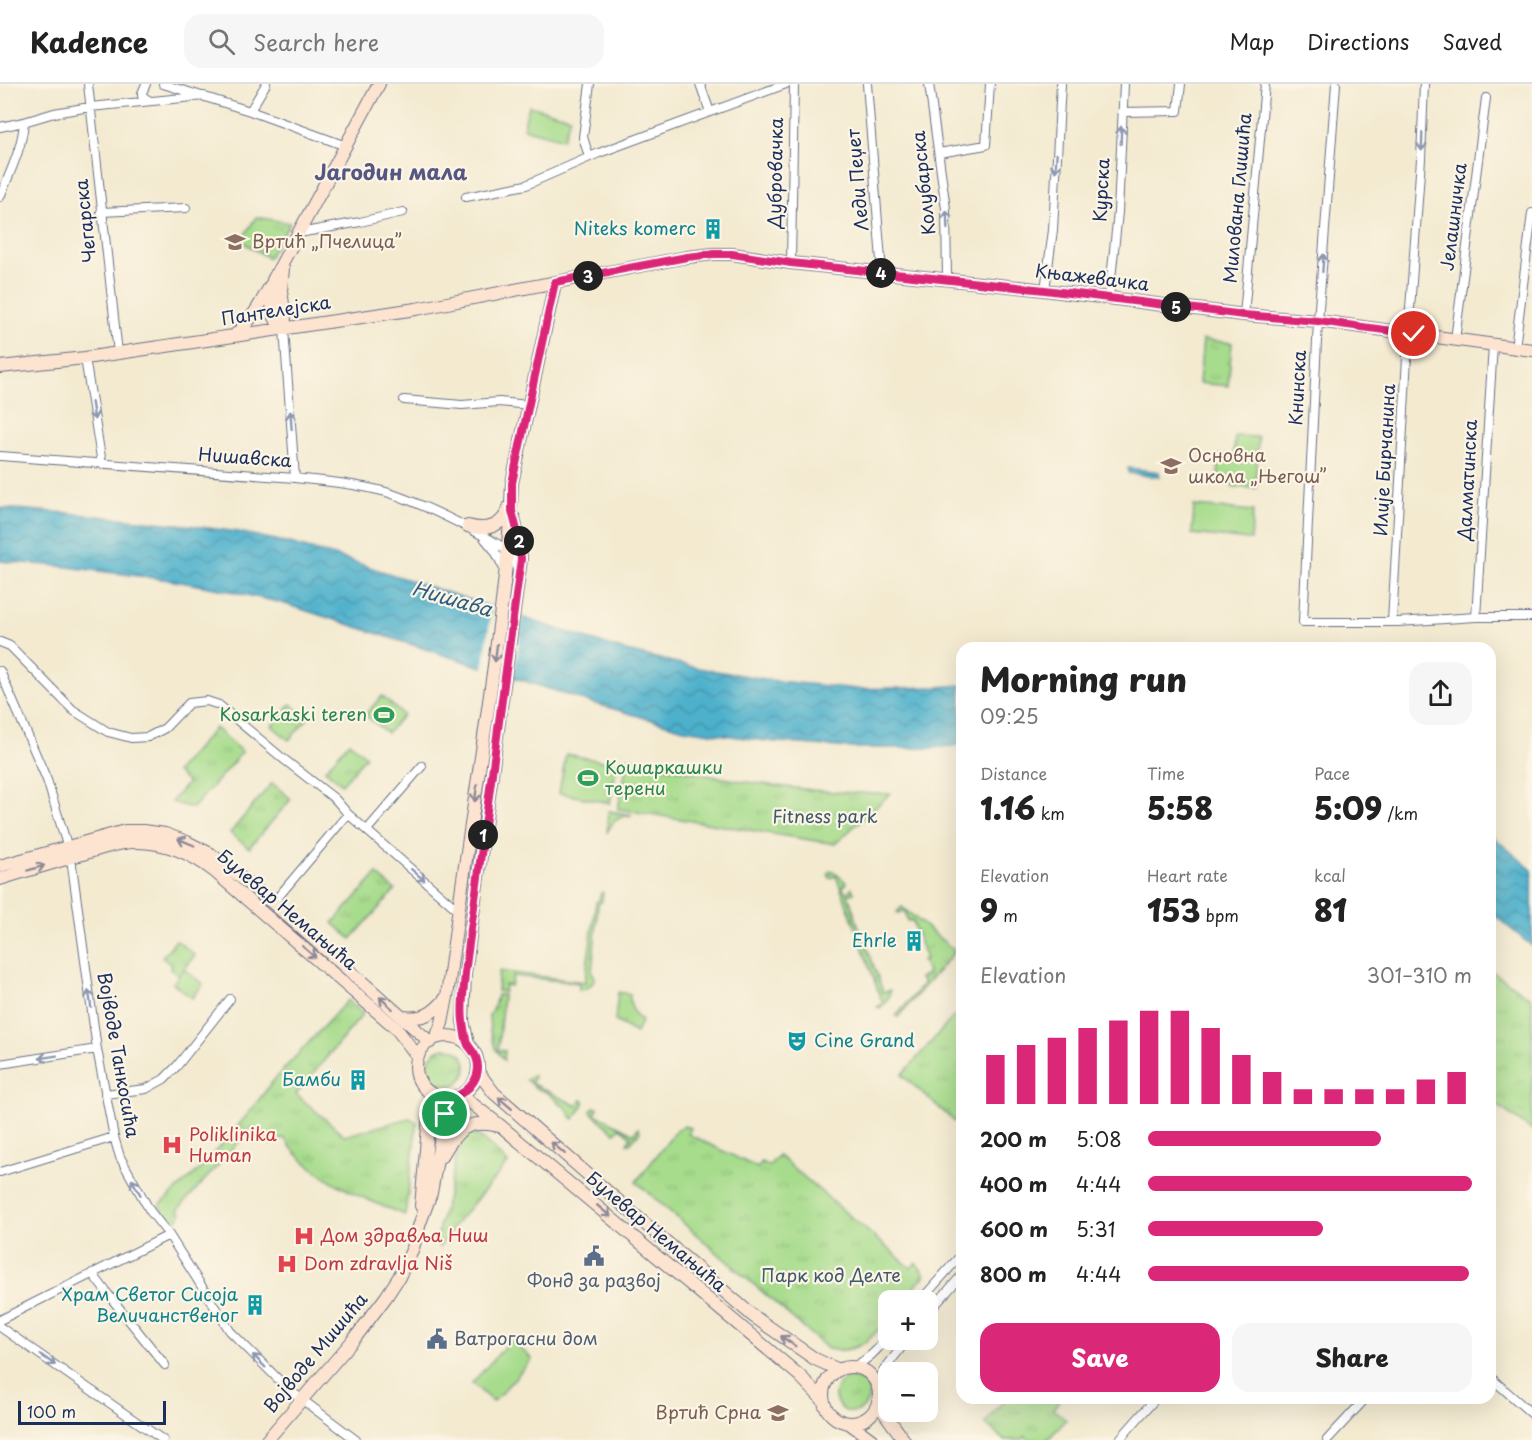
<!DOCTYPE html>
<meta charset="utf-8">
<style>
body{margin:0;font-family:"Playpen Sans",sans-serif;background:#f6f6f6;color:#222;height:100vh;display:flex;flex-direction:column;font-size:22px;white-space:nowrap}
*{box-sizing:border-box;margin:0}
p{font-size:20px;color:#767676}
.icon{flex:none;width:33px;height:33px;fill:none;stroke:currentColor;stroke-width:2;stroke-linecap:round;stroke-linejoin:round}
.map{position:relative;flex:1;overflow:hidden}
.details{position:absolute;left:956px;top:558px;width:540px;height:762px;display:flex;flex-direction:column;background:#fff;border-radius:18px;box-shadow:0 6px 24px #0002}
.details>*{flex:none}
.buttons{position:absolute;left:878px;top:1206px;display:grid;gap:12px}
.buttons a{display:grid;place-items:center;width:60px;height:60px;border-radius:12px;background:#fff;box-shadow:0 6px 24px #0002;font-size:30px}
.scale{position:absolute;left:18px;bottom:15px;width:148px;box-sizing:border-box;padding-left:6px;border:3px solid #1b2f5e;border-top:0;font-size:16px;line-height:21px;white-space:nowrap;color:#1b2f5e;-webkit-text-stroke:4px #fcf5e5;paint-order:stroke}
.pin{position:absolute;display:grid;place-items:center;width:51px;height:51px;color:#fff;margin:-26px;border:3px solid #fff;border-radius:50%;box-shadow:0 2px 6px #0007}
.km{position:absolute;width:30px;height:30px;margin:-15px;border-radius:50%;background:#222;color:#fff;font-size:16px;line-height:30px;text-align:center}
.round{display:grid;place-items:center;flex:none;width:63px;height:63px;border-radius:18px;background:#f6f6f6}
.head{display:flex;align-items:center;justify-content:space-between;height:102px;padding:0 24px}
h1{font-size:33px;font-weight:800;line-height:45px}
.metrics{display:grid;grid-template-columns:repeat(3,1fr);gap:9px;height:102px;padding:6px 24px}
.metrics div{display:grid;align-content:center}
.metrics b{font-size:30px;font-weight:800}
.metrics small{font-size:16px;font-weight:400}
.metrics p{font-size:16px}
.chart{height:168px;padding:12px 24px}
.chart p{display:flex;justify-content:space-between}
.chart svg{width:100%;height:108px;margin-top:6px;stroke:#db2777;stroke-width:6}
.cta{display:flex;gap:12px;margin-top:auto;padding:12px 24px}
.cta a{flex:1;height:69px;border-radius:18px;background:#db2777;color:#fff;font-size:24px;font-weight:800;line-height:69px;text-align:center}
.cta a+a{background:#f6f6f6;color:#222}
ul{padding:0 24px;list-style:none;font-size:20px}
li{display:grid;grid-template-columns:96px 72px 1fr;align-items:center;height:45px}
li i{height:15px;border-radius:8px;background:#db2777}
header{display:flex;align-items:center;gap:36px;box-sizing:border-box;height:84px;padding:0 30px;background:#fff;border-bottom:2px solid #e0e0e0}
header strong{font-size:28px}
nav{display:flex;gap:33px;margin-inline-start:auto;font-size:21px}
.search{width:420px;height:54px;background:#f6f6f6;display:flex;align-items:center;gap:15px;box-sizing:border-box;padding:0 21px;border-radius:18px;color:#767676;font-size:22px}
.map>svg:first-child{display:block}
</style>
<header>
<strong>Kadence</strong>
<div class="search"><svg class="icon" aria-label="search" viewBox="0 0 24 24"><circle cx="10" cy="10" r="6"/><path d="M15 15l6 6"/></svg>Search here</div>
<nav><a>Map</a><a>Directions</a><a>Saved</a></nav>
</header>
<div class="map">
<svg width="1532" height="1356" viewBox="0 0 1532 1356">
<defs>
<pattern id="grass-tufts" width="24" height="20" patternUnits="userSpaceOnUse" patternTransform="scale(1.5)"><rect width="24" height="20" fill="#a7dc8c"/><path d="M3 7l-1-3M5 7V3M7 7l1-3M15 17l-1-3M17 17v-4M19 17l1-3" fill="none" stroke="#8fbd7b"/></pattern>
<pattern id="water-waves" width="16" height="10" patternUnits="userSpaceOnUse" patternTransform="scale(1.5)"><rect width="16" height="10" fill="#4db1cc"/><path d="M0 5q4-4 8 0t8 0" fill="none" stroke="#3f90a9"/></pattern>
</defs>
<rect width="100%" height="100%" fill="#fcf5e5"/>
<filter id="ink" filterUnits="userSpaceOnUse"><feTurbulence type="fractalNoise" baseFrequency=".0167" numOctaves="2"/><feDisplacementMap in="SourceGraphic" scale="12" xChannelSelector="R" yChannelSelector="G"/><feConvolveMatrix kernelMatrix="1 2 1 2 8 2 1 2 1" color-interpolation-filters="sRGB"/></filter>
<filter id="wash" filterUnits="userSpaceOnUse"><feTurbulence type="fractalNoise" baseFrequency=".008" numOctaves="4" result="noise"/><feDisplacementMap in="SourceGraphic" scale="24" xChannelSelector="R" yChannelSelector="G"/><feGaussianBlur stdDeviation="1.35" result="paint"/><feColorMatrix in="noise" values="0 0 0 0 0 0 0 0 0 0 0 0 0 0 0 0 0 1.4 0 .05"/><feComposite in="paint" operator="in"/></filter>
<g filter="url(#wash)">
<rect width="100%" height="100%" fill="#f3ead0"/>
<path fill="url(#grass-tufts)" stroke="#618675" stroke-width="1.5" d="M256,133L290,139L268,174L241,157Z
M1203,256L1232,259L1228,302L1199,299Z
M291,620L308,634L289,656L272,642Z
M215,644L242,668L193,724L171,718L188,699L176,688Z
M349,658L366,672L342,700L325,686Z
M628,674C688,689 750,700 812,706C838,709 864,709 890,710L835,760L618,725Z
M272,699L291,715L249,764L230,749Z
M609,727L632,731C619,732 612,737 607,749Z
M830,787H833L847,799L842,804L847,809L852,804L854,809L848,811L860,846L857,847L836,792L830,794L828,790Z
M377,790L395,806L351,855L333,839Z
M603,808L602,817L598,821L592,888L595,893C592,902 588,905 579,906V899L513,892L511,902L505,901L504,908L497,907L499,887L585,898L596,818L599,816L601,809Z
M902,823L955,867L898,933L896,932L924,899L919,894L928,890L922,876L926,875L912,836L908,837L905,827L898,829L897,828Z
M862,849L883,908L890,906L889,913L881,923L880,924L877,923L883,920L858,851Z
M176,856L195,871L179,891L170,884L172,881L162,873Z
M1490,886L1532,915V1046L1490,1016Z
M618,908L630,910C629,920 633,931 642,936L636,949L615,937Z
M497,911H503L498,966L505,967L504,976L496,966L490,947L489,932L495,920Z
M348,916L363,930L296,1010L345,1052L409,1034L417,1038L405,1131C369,1117 327,1100 299,1072C293,1067 289,1060 284,1054L271,1060L252,1043L178,1126L181,1129L172,1144L159,1122L201,1084L248,1030L274,996Z
M955,931L961,936V1043L902,991Z
M428 983a19 19 0 1 1 38 0a19 19 0 1 1-38 0Z
M533,991L534,993L531,999L577,1022L581,1016L584,1017V1020L574,1035L572,1034L567,1025L546,1008L537,1005L526,996Z
M594,1023L598,1024L595,1030L634,1050L638,1044L640,1048L630,1059H627L631,1053L620,1044L615,1049L592,1029L591,1027Z
M683,1042L691,1044L688,1050L758,1084L761,1078L769,1082L778,1071L911,1184L916,1179L925,1191L904,1216H888V1235C870,1256 858,1270 828,1265L636,1098L676,1047Z
M471,1050L481,1053L508,1079L451,1145V1149L439,1163L437,1159L439,1143L447,1116L459,1060L463,1052Z
M835 1311a17 17 0 1 1 34 0a17 17 0 1 1-34 0Z
M998,1314H1061L1053,1325L1066,1336L1047,1356H1030L1025,1352L1022,1356H1004L985,1339L1003,1318Z"/>
<path fill="#a7dc8c" stroke="#618675" stroke-width="1.5" d="M529,22L570,33L563,55L523,44Z
M1235,352L1258,353L1256,404L1233,403V399H1218L1219,371L1234,372Z
M1194,422L1253,427L1251,456L1192,450Z
M382,612L403,631L387,649L365,631Z
M566,670L617,680L610,719L559,709Z
M184,885L203,900L192,914L173,899Z
M511,1256L532,1275L493,1318L472,1299Z"/>
<path fill="url(#water-waves)" stroke="#347095" stroke-width="1.5" d="M1128,384L1159,388V393L1128,389Z
M0,424L68,429L186,441L238,448L290,459L342,474L622,566L698,584L777,597L857,605L938,603L961,601V661L931,664H849L766,657L684,645L596,620L282,519L225,506L170,496L60,482L0,477Z
M1490,750L1532,786V862L1490,828Z"/>
<path fill="#f3ead0" d="M492,520L523,530L513,597L483,587Z"/>
</g>
<g filter="url(#ink)">
<g fill="none" stroke-linecap="round" stroke-linejoin="round">
<g stroke="#677086" stroke-width="10">
<path id="street" d="M88,0L118,269
M146,0L142,9V12L150,17
M163,0L250,27L346,62
M700,0L710,28
M867,0L882,189
M929,0L946,125L947,195
M1336,0L1318,237L1303,538H1398L1476,533H1532
M250,27L266,0
M1122,28L1178,27L1181,0
M0,43L24,38L54,29L90,23L204,12
M939,69L986,61L990,0
M589,73L583,53L590,0
M0,113C10,88 22,65 24,38
M466,113L526,101L599,69L786,0
M101,128L186,124
M299,149L360,138L403,128
M791,179L794,0
M1045,206L1053,146L1061,0
M1109,214L1118,128L1124,0
M1244,231L1265,0
M284,245L295,394
M1455,256L1486,14
M1515,264L1532,129
M85,274L102,380
M404,316L462,321L499,318L529,321
M0,372L295,394C325,397 356,400 386,408C418,418 448,433 478,449C498,460 512,464 518,489
M485,455L495,467L504,485
M1476,533L1493,261
M1392,538L1409,238L1421,75L1424,0
M0,558L10,562L73,626L108,648L131,654L148,653L165,644L189,619L207,617L219,621L281,673L335,715L348,730L459,827
M0,587L47,696L71,774L97,965L114,1053L120,1073L150,1127L169,1151L230,1247L288,1305L356,1356
M367,746L422,682
M273,819L348,730
M0,980L97,965
M105,1010L146,1005L164,995L177,982L230,915
M0,1088L114,1053
M92,1189L107,1209L165,1281
M921,1216L962,1170
M927,1230L962,1191
M0,1236L169,1151
M0,1243L163,1356
M853,1283C868,1276 877,1266 888,1253
M1490,1293L1532,1330
M879,1310L884,1286L907,1256
M1119,1356L1156,1314
M1327,1356L1366,1314"/>
</g>
<g stroke="#677086" stroke-width="14">
<path id="secondary" d="M283,184L281,207L285,233L284,245
M284,245C270,236 271,211 273,196L379,0
M235,251C251,237 260,221 270,202
M0,283L85,274L416,225L687,173L714,170H732L791,179L1028,204L1244,231L1318,237L1532,266
M468,442C486,447 503,443 509,423
M0,782L125,747H144L165,750L187,758L211,770L273,819L430,958
M0,795C25,787 50,780 75,772C94,767 114,759 133,758C163,757 191,769 214,787L396,944L418,973
M402,933C424,935 432,931 446,914
M416 983a31 31 0 1 1 62 0a31 31 0 1 1-62 0Z
M436,954L442,939L447,913C461,798 481,682 496,566C503,511 510,455 512,399L555,199
M468,960L463,937L465,889L521,475L520,461L514,434
M478,988L494,1009L616,1115L753,1232L815,1275L839,1286
M461,1011L502,1043L800,1292L824,1317
M442,1072C456,1046 468,1034 499,1042
M421,1122L431,1009
M823 1311a28 28 0 1 1 56 0a28 28 0 1 1-56 0Z
M878,1320L904,1356
M849,1339L872,1356
M267,1356L355,1254L386,1213L399,1193L413,1164L420,1139L431,1109L445,1030L453,1013"/>
</g>
<use href="#street" stroke="#fff" stroke-width="8"/>
<use href="#secondary" stroke="#fde4d1" stroke-width="12"/>
</g>
<defs><path id="oneway-shaft" d="M-6 0H5M1.5-3L5.5 0L1.5 3" fill="none" stroke-width="1.6" stroke-linecap="round" stroke-linejoin="round" transform="scale(1.5)"/></defs>
<g stroke="#8d97ae">
<use href="#oneway-shaft" transform="translate(1121 51) rotate(-88)"/>
<use href="#oneway-shaft" transform="translate(1422 58) rotate(92)"/>
<use href="#oneway-shaft" transform="translate(1056 79) rotate(94)"/>
<use href="#oneway-shaft" transform="translate(947 136) rotate(-92)"/>
<use href="#oneway-shaft" transform="translate(1323 179) rotate(-86)"/>
<use href="#oneway-shaft" transform="translate(93 327) rotate(81)"/>
<use href="#oneway-shaft" transform="translate(291 336) rotate(-94)"/>
<use href="#oneway-shaft" transform="translate(418 791) rotate(41)"/>
<use href="#oneway-shaft" transform="translate(90 915) rotate(-98)"/>
<use href="#oneway-shaft" transform="translate(48 973) rotate(171)"/>
<use href="#oneway-shaft" transform="translate(136 1103) rotate(-120)"/>
<use href="#oneway-shaft" transform="translate(48 1276) rotate(35)"/>
<use href="#oneway-shaft" transform="translate(259 1277) rotate(-135)"/>
</g>
<g stroke="#8c8a98">
<use href="#oneway-shaft" transform="translate(496 569) rotate(97)"/>
<use href="#oneway-shaft" transform="translate(476 709) rotate(98)"/>
<use href="#oneway-shaft" transform="translate(186 758) rotate(-157)"/>
<use href="#oneway-shaft" transform="translate(36 784) rotate(-17)"/>
<use href="#oneway-shaft" transform="translate(309 868) rotate(41)"/>
<use href="#oneway-shaft" transform="translate(386 919) rotate(-138)"/>
<use href="#oneway-shaft" transform="translate(505 1019) rotate(-139)"/>
<use href="#oneway-shaft" transform="translate(558 1064) rotate(-139)"/>
<use href="#oneway-shaft" transform="translate(604 1127) rotate(40)"/>
<use href="#oneway-shaft" transform="translate(788 1257) rotate(-145)"/>
</g>
</g>
<g fill="none" stroke-linecap="round" stroke-linejoin="round" filter="url(#ink)">
<g stroke="#fff" stroke-width="12">
<path id="route" d="M445,1030L453,1013C470,1008 483,991 476,973C474,968 471,965 468,961C465,955 464,944 463,937C461,922 464,905 465,889L521,475L518,450L512,427V399L555,198L687,173L714,170H732L791,179L1045,206L1244,231L1318,237L1414,250"/>
</g>
<use href="#route" stroke="#db2777" stroke-width="8"/>
</g>
<defs>
<g id="building-bare" transform="scale(1.62)"><path d="M-4-6H4V6H1V3H-1V6H-4ZM-2.5-4.3h1.7v1.8h-1.7ZM.8-4.3h1.7v1.8H.8ZM-2.5-1h1.7V.8h-1.7ZM.8-1h1.7V.8H.8Z" fill="#0f9aa8" stroke="#fcf5e5" stroke-width="2.5" paint-order="stroke"/></g>
<g id="school-bare" transform="scale(1.62)"><path d="M0-5L7-2L0 1L-7-2ZM-4 1L0 2.5L4 1V4Q0 6-4 4Z" fill="#8d6e63" stroke="#fcf5e5" stroke-width="2.5" paint-order="stroke"/></g>
<g id="stadium-bare" transform="scale(1.62)"><path d="M0-5a6.5 5 0 1 0 0 10a6.5 5 0 1 0 0-10ZM-3.5-1.8h7v3.6h-7Z" fill="#2e9e5b" stroke="#fcf5e5" stroke-width="2.5" paint-order="stroke"/></g>
<g id="theatre-bare" transform="scale(1.62)"><path d="M-5-5.5Q0-4 5-5.5V0Q5 5 0 6Q-5 5-5 0ZM-3.3-2.5H-1v1.5H-3.3ZM1-2.5H3.3v1.5H1ZM-2.8 1Q0 5.5 2.8 1Z" fill="#0f9aa8" stroke="#fcf5e5" stroke-width="2.5" paint-order="stroke"/></g>
<g id="hospital-bare" transform="scale(1.62)"><path d="M-5-5h3v3.5h4V-5h3V5h-3V1.5h-4V5h-3Z" fill="#e0444e" stroke="#fcf5e5" stroke-width="2.5" paint-order="stroke"/></g>
<g id="civic-bare" transform="scale(1.62)"><path d="M-.6-6.5H3V-4.5H.6V-3L4-1V1h2V6H-6V1h2V-1L-.6-3ZM-1.2 2.5V6h2.4V2.5Z" fill="#5c6f8a" stroke="#fcf5e5" stroke-width="2.5" paint-order="stroke"/></g>
</defs>
<g fill-rule="evenodd">
<use href="#building-bare" x="713" y="145"/>
<use href="#school-bare" x="235" y="158"/>
<use href="#school-bare" x="1171" y="382"/>
<use href="#stadium-bare" x="384" y="631"/>
<use href="#stadium-bare" x="588" y="694"/>
<use href="#building-bare" x="914" y="857"/>
<use href="#theatre-bare" x="797" y="957"/>
<use href="#building-bare" x="358" y="996"/>
<use href="#hospital-bare" x="172" y="1061"/>
<use href="#hospital-bare" x="304" y="1152"/>
<use href="#civic-bare" x="594" y="1172"/>
<use href="#hospital-bare" x="287" y="1180"/>
<use href="#building-bare" x="255" y="1221"/>
<use href="#civic-bare" x="437" y="1255"/>
<use href="#school-bare" x="778" y="1329"/>
</g>
<g text-anchor="middle" stroke-width="4.5" stroke-linejoin="round" paint-order="stroke">
<g font-size="18" fill="#1b2f5e" stroke="#fcf5e5">
<text transform="translate(776 89) rotate(-89)" y="6">Дубровачка</text>
<text transform="translate(858 96) rotate(-95)" y="6">Леди Пеџет</text>
<text transform="translate(924 99) rotate(-96)" y="6">Колубарска</text>
<text transform="translate(1102 106) rotate(-87)" y="6">Курска</text>
<text transform="translate(1238 114) rotate(-85)" y="6">Милована Глишића</text>
<text transform="translate(1454 133) rotate(-83)" y="6">Јелашничка</text>
<text transform="translate(86 137) rotate(-96)" y="6">Чегарска</text>
<text transform="translate(1092 194) rotate(7)" y="6">Књажевачка</text>
<text transform="translate(276 227) rotate(-9)" y="6">Пантелејска</text>
<text transform="translate(1298 304) rotate(-87)" y="6">Книнска</text>
<text transform="translate(245 374) rotate(4)" y="6">Нишавска</text>
<text transform="translate(1385 376) rotate(-87)" y="6">Илије Бирчанина</text>
<text transform="translate(1468 396) rotate(-87)" y="6">Далматинска</text>
<text transform="translate(287 826) rotate(40)" y="6">Булевар Немањића</text>
<text transform="translate(118 971) rotate(80)" y="6">Војводе Танкосића</text>
<text transform="translate(656 1148) rotate(40)" y="6">Булевар Немањића</text>
<text transform="translate(316 1269) rotate(-50)" y="6">Војводе Мишића</text>
</g>
<g font-size="18" fill="#0d838f" stroke="#fcf5e5" text-anchor="end">
<text x="696" y="151">Niteks komerc</text>
<text x="897" y="863">Ehrle</text>
<text x="814" y="963" text-anchor="start">Cine Grand</text>
<text x="341" y="1002">Бамби</text>
<text x="238" y="1217">Храм Светог Сисоја<tspan x="238" dy="21">Величанственог</tspan></text>
</g>
<g font-size="18" fill="#785e54" stroke="#fcf5e5" text-anchor="start">
<text x="252" y="164">Вртић „Пчелица”</text>
<text x="1188" y="378">Основна<tspan x="1188" dy="21">школа „Његош”</tspan></text>
<text x="761" y="1335" text-anchor="end">Вртић Срна</text>
</g>
<g font-size="18" fill="#27864d" stroke="#fcf5e5" text-anchor="end">
<text x="367" y="637">Kosarkaski teren</text>
<text x="605" y="690" text-anchor="start">Кошаркашки<tspan x="605" dy="21">терени</tspan></text>
</g>
<g font-size="18" fill="#3e5a6a" stroke="#fcf5e5">
<text x="825" y="739">Fitness park</text>
<text x="831" y="1198">Парк код Делте</text>
</g>
<g font-size="18" fill="#be3a42" stroke="#fcf5e5" text-anchor="start">
<text x="189" y="1057">Poliklinika<tspan x="189" dy="21">Human</tspan></text>
<text x="321" y="1158">Дом здравља Ниш</text>
<text x="304" y="1186">Dom zdravlja Niš</text>
</g>
<g font-size="18" fill="#4e5e75" stroke="#fcf5e5">
<text x="594" y="1203">Фонд за развој</text>
<text x="454" y="1261" text-anchor="start">Ватрогасни дом</text>
</g>
<g font-size="20" font-style="italic" fill="#2c5c84" stroke="#fcf5e5">
<text transform="translate(452 515) rotate(16)" y="7">Нишава</text>
</g>
<g font-size="21" font-weight="bold" fill="#555783" stroke="#fcf5e5">
<text x="391" y="96">Јагодин мала</text>
</g>
</g>
</svg>
<div class="buttons">
<a>+</a>
<a>−</a>
</div>
<div class="scale">100 m</div>
<div class="pin" style="left:445px;top:1030px;background:#1e9e55"><svg class="icon" aria-label="arrive" viewBox="0 0 24 24"><path d="M6 21V4h12l-3 4 3 4H6"/></svg></div>
<div class="pin" style="left:1414px;top:250px;background:#d93025"><svg class="icon" aria-label="check" viewBox="0 0 24 24"><path d="M5 12l5 5 9-10"/></svg></div>
<b class="km" style="left:483px;top:751px">1</b>
<b class="km" style="left:519px;top:457px">2</b>
<b class="km" style="left:588px;top:192px">3</b>
<b class="km" style="left:881px;top:189px">4</b>
<b class="km" style="left:1176px;top:223px">5</b>
<section class="details">
<div class="head"><div><h1>Morning run</h1><p>09:25</p></div><a class="round"><svg class="icon" aria-label="share" viewBox="0 0 24 24"><path d="M12 15V3M7 8l5-5 5 5M5 13v7h14v-7"/></svg></a></div>
<div class="metrics">
<div><p>Distance</p><b>1.16<small> km</small></b></div>
<div><p>Time</p><b>5:58</b></div>
<div><p>Pace</p><b>5:09<small> /km</small></b></div>
</div>
<div class="metrics">
<div><p>Elevation</p><b>9<small> m</small></b></div>
<div><p>Heart rate</p><b>153<small> bpm</small></b></div>
<div><p>kcal</p><b>81</b></div>
</div>
<div class="chart"><p><span>Elevation</span>301–310 m</p>
<svg viewBox="0 0 160 44" preserveAspectRatio="none"><path d="M5 44V24M15 44V20M25 44V17M35 44V13M45 44V10M55 44V6M65 44V6M75 44V13M85 44V24M95 44V31M105 44V38M115 44V38M125 44V38M135 44V38M145 44V34M155 44V31"/></svg>
</div>
<ul>
<li><b>200 m</b>5:08<i style="width:72%"></i></li>
<li><b>400 m</b>4:44<i style="width:100%"></i></li>
<li><b>600 m</b>5:31<i style="width:54%"></i></li>
<li><b>800 m</b>4:44<i style="width:99%"></i></li>
</ul>
<div class="cta"><a>Save</a><a>Share</a></div>
</section>
</div>
